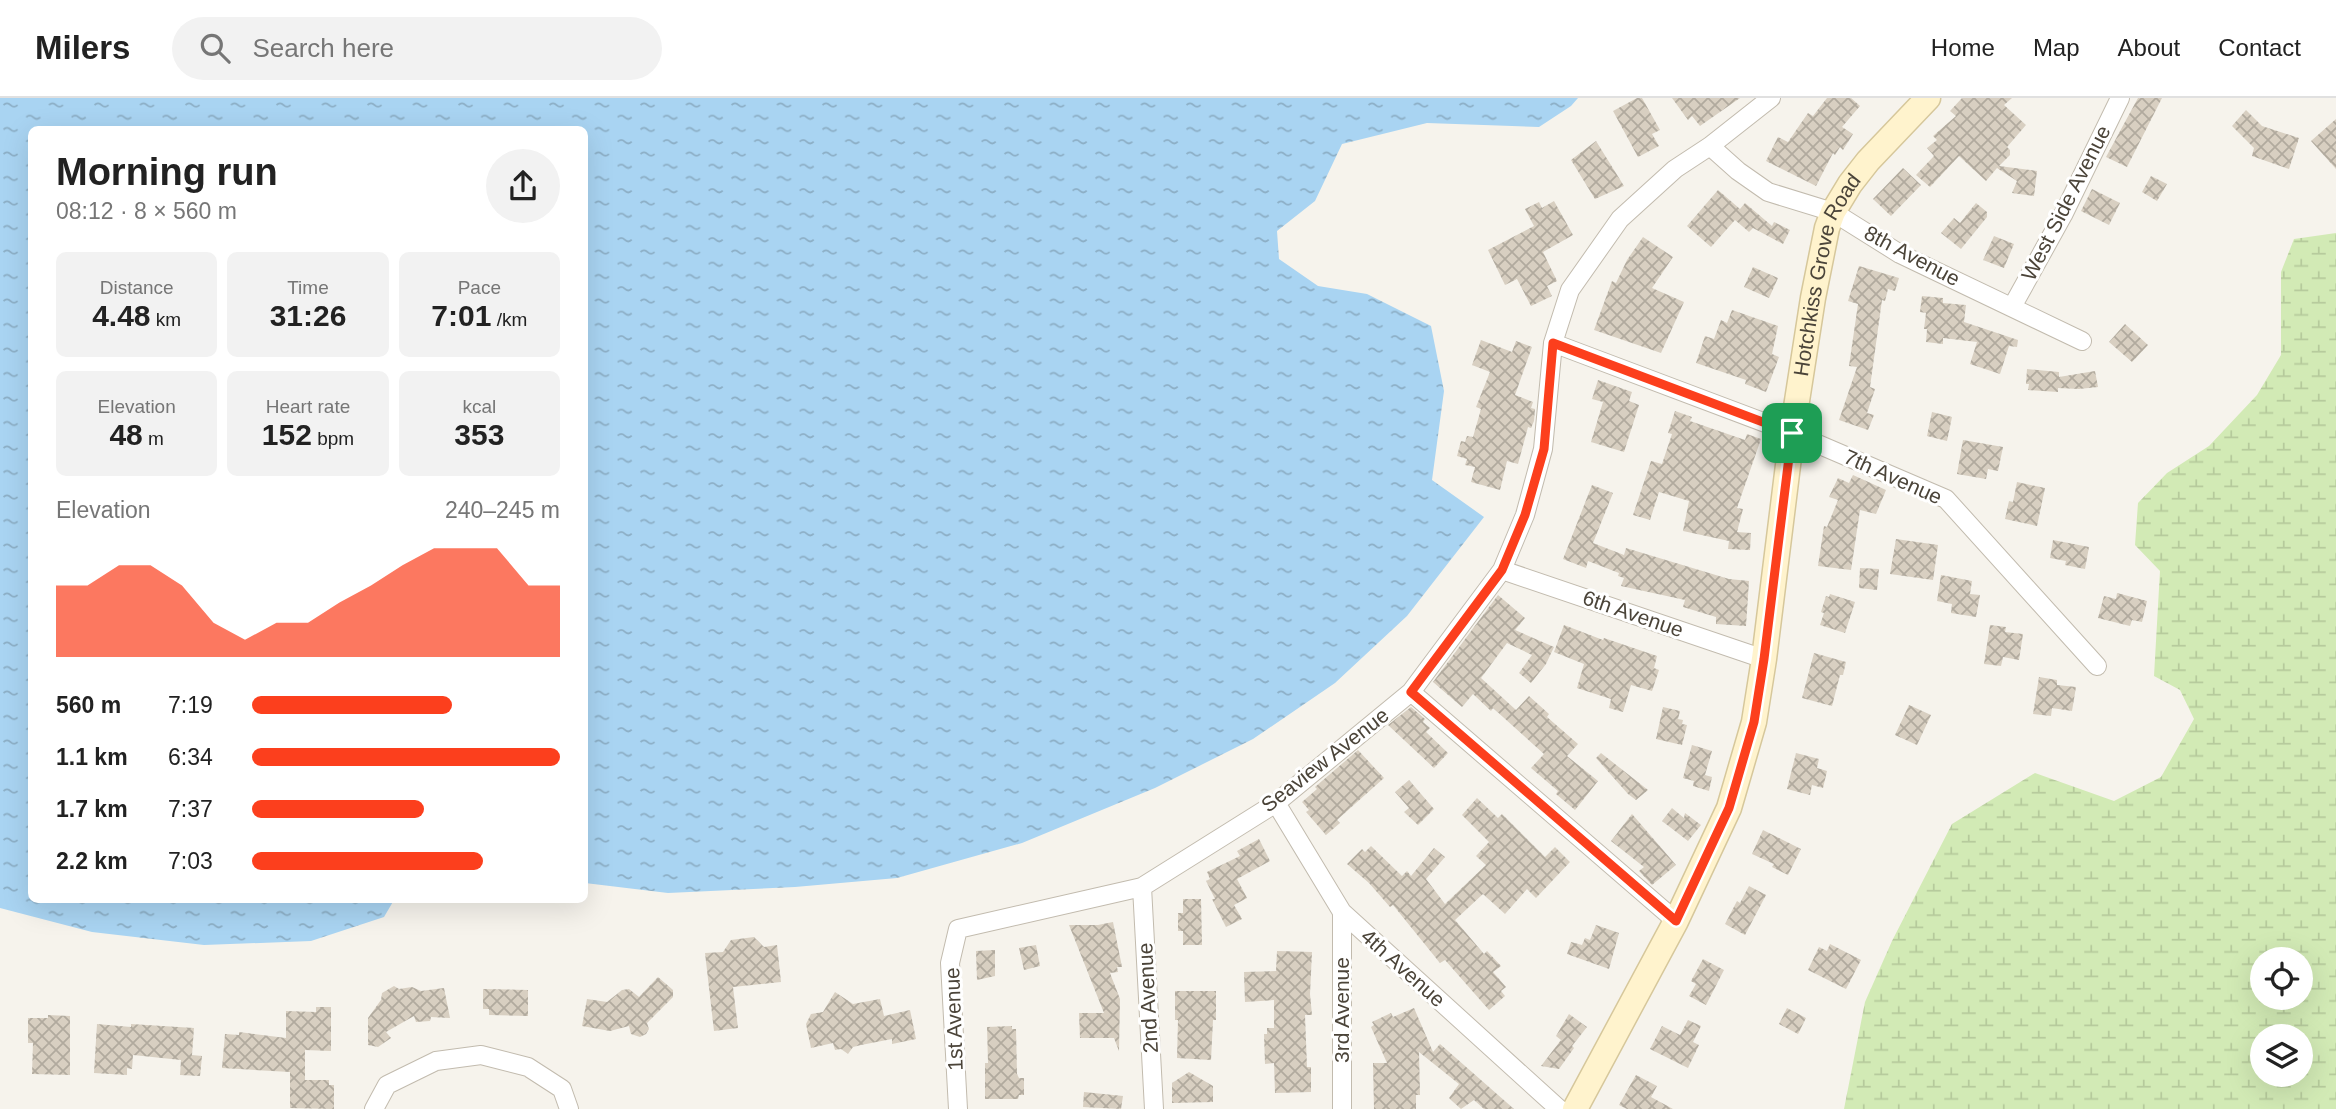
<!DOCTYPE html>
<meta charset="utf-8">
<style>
body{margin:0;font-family:Helvetica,sans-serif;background:#f2f2f2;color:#222;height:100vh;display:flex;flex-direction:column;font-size:26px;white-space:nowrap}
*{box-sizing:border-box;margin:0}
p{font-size:23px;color:#767676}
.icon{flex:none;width:38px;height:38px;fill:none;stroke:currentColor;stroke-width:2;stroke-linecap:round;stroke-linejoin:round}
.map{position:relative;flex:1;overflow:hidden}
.sheet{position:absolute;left:28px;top:28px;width:560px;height:777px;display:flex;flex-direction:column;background:#fff;border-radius:10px;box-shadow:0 7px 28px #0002}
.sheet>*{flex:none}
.fabs{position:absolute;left:2250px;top:849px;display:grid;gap:14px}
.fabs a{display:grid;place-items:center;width:63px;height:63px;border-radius:50%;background:#fff;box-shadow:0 7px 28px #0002;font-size:35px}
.pin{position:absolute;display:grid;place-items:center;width:60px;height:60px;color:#fff;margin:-30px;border-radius:14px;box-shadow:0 4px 10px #0006}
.round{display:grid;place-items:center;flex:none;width:74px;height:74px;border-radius:37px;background:#f2f2f2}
.head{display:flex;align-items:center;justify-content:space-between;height:119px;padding:0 28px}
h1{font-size:38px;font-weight:800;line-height:52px}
.figures{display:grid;grid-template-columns:repeat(3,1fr);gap:10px;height:119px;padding:7px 28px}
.figures div{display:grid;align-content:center;border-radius:10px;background:#f2f2f2;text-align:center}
.figures b{font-size:30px;font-weight:800}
.figures small{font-size:19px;font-weight:400}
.figures p{font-size:19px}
.chart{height:196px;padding:14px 28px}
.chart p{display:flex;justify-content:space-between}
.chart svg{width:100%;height:126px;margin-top:7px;fill:#fc3f1d;opacity:.7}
ul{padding:0 28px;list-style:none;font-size:23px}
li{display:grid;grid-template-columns:112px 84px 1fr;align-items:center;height:52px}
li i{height:18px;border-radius:9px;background:#fc3f1d}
header{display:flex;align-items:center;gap:42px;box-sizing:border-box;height:98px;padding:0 35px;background:#fff;border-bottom:2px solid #e0e0e0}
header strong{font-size:33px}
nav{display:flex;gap:38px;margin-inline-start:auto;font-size:24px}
.search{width:490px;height:63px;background:#f2f2f2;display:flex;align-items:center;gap:18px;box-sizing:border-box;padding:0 24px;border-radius:38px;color:#767676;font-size:26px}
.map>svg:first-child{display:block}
</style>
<header>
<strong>Milers</strong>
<div class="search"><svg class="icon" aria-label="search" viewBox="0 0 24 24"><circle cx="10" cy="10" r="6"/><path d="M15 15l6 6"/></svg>Search here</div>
<nav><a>Home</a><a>Map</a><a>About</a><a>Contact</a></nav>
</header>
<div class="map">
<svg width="2336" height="1011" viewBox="0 0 2336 1011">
<defs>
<pattern id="wetland-marsh" width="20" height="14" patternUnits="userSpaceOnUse" patternTransform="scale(1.75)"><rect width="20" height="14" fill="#d2eab5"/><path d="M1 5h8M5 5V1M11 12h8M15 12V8" fill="none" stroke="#b6ca9c"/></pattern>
<pattern id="water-ripples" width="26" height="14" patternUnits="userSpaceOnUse" patternTransform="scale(1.75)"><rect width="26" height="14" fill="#a9d4f2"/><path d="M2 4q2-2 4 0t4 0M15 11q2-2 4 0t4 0" fill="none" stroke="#8caec5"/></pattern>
<pattern id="building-cross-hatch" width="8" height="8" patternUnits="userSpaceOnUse" patternTransform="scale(1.75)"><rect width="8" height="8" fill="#d8cfc1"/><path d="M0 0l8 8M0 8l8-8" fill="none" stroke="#b1aa9e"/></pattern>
</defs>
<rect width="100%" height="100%" fill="#f6f3ec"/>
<path fill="url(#wetland-marsh)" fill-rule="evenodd" d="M2336,135V1011H1844L1865,904L1892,843L1952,726L2035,675L2114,703L2161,679L2194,621L2180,592L2154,578L2160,473L2135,447L2138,405L2167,375L2209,348L2257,297L2281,257V174L2294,141ZM2263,861H2301V900H2263ZM2263,938H2301V976H2263Z"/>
<path fill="url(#water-ripples)" d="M0,0H1578L1571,8L1539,29L1427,25L1342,46L1315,103L1277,133L1279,161L1318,188L1367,196L1431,228L1444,293L1432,382L1484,419L1407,518L1335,585L1253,641L1155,690L1022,745L897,780L795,789L668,795L585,785L584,32H32V802H394L384,819L311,843L204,847L92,834L0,810Z"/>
<path fill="url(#building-cross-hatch)" d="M1637,0H1642L1660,32L1652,36L1659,48L1638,59L1613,13Z
M1672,0H1740L1700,28L1692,18L1688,22Z
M1827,0H1851L1860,8L1842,29L1853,36L1843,52L1840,49L1835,57L1833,55L1816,88L1766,63L1778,39L1788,44L1808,15L1813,18Z
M1962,0H2012L2004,7L2026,27L2007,49L2010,52V57L1999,68L2037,73L2034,98L2012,95L2017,83L1997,70L1986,83L1959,58L1930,89L1916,77L1934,58L1927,50L1937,42L1933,38L1956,18L1950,13Z
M2138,0H2162L2127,69L2106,59Z
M2246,12L2262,28L2299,40L2289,71L2252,58L2254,50L2232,28Z
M2336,21V71L2311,43Z
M1596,43L1624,88L1595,101L1571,62Z
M1903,70L1921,87L1891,118L1873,101Z
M2151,78L2167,86L2157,103L2142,94Z
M2092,91L2120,105L2109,127L2081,113Z
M1718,92L1740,111L1745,105L1772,128L1774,124L1790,132L1783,146L1753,130L1749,134L1735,122L1711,149L1687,128Z
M1554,103L1573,137L1543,154L1557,183L1547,188L1552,198L1531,208L1517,181L1505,187L1488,152L1534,128L1525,111L1539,104L1542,110Z
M1976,105L1987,114V119L1961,151L1941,135L1954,120L1960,125Z
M1994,138L2014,146L2004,170L1983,162Z
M1643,139L1673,159L1652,190L1684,204L1661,255L1594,232L1612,183L1616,185L1627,162Z
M1859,168L1899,180L1895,193L1888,191L1885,203L1882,202L1870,289L1875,291L1867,315L1874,317L1868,332L1839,322L1857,269L1849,268L1858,206L1848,203Z
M1753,169L1778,180L1769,200L1744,189Z
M1922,198L1943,200V205L1966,207L1964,224L2018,242L2017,249L2009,248L2000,276L1970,266L1977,244L1943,240V246L1926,244L1927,231H1924L1926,215L1920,214Z
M1732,212L1778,228L1772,256L1779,259L1766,294L1745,286L1746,282L1696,265L1705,238L1714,241L1721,222L1727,225Z
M2125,226L2148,247L2132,264L2109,244Z
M1481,242L1512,254L1516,243L1532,249L1515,297L1533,304L1531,310L1535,311L1534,323L1531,330L1528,329L1518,366L1507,363L1500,392L1471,384L1475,369L1465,367L1467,361L1457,358L1461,343L1465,344L1467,338L1473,339L1481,311L1476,309L1490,274L1472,267Z
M2027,271L2059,274V279L2095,273L2098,289L2079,291L2058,290V294L2028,292L2029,286H2026Z
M1598,282L1632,294L1629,303L1639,307L1624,354L1591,344L1603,304L1592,301Z
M1675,313L1692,319L1690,323L1745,342L1747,336L1761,341L1737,410L1743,411L1737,434L1751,435L1750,452L1728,451L1729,443L1683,433L1689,403L1659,394L1650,422L1633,417L1651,363L1662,366L1672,336L1668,335Z
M1932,314L1952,319L1947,343L1927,338Z
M1963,342L2003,349L1998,373L1988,371L1986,381L1957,376Z
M1853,377L1886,392L1876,416L1860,412L1851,472L1818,468L1824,428L1827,429L1838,402L1829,399L1838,380L1849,385Z
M2017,384L2045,390L2037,428L2005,421L2009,403L2013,404Z
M1592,387L1613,395L1593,445L1624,457L1626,450L1729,481L1749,483L1746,528L1716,526V519L1683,509L1685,502L1621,488L1624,480L1618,478L1619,475L1588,463L1586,470L1563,461Z
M1896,441L1938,447L1933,482L1890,476Z
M2053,442L2089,449L2085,471L2065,467L2066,463L2050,460Z
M1860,470L1879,471L1877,492L1859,490Z
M1941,477L1972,483L1970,496L1980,497L1976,519L1951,515L1952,506L1937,503Z
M2117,495L2147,503L2142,524L2132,522L2130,528L2098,520L2104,498L2116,501Z
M1830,496L1855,504L1845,535L1820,527L1824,515L1821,514L1826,498L1829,499Z
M1498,497L1525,520L1515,532L1554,549L1546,566L1531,585L1519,575L1532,557L1507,545L1481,580L1516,612L1529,598L1549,616L1547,619L1578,646L1567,658L1598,683L1575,712L1556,696L1558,693L1531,670L1544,656L1493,610L1491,613L1473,596L1462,609L1433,584Z
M1564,527L1603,542L1604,540L1657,558L1654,570L1659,572L1652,593L1631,587L1623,614L1609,610L1611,601L1577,590L1584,566L1554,554Z
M1990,527L2006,529L2005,534L2023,536L2019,562L2003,559L2001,568L1984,566Z
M1814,555L1846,564L1843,577H1840L1832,608L1802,600Z
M2039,579L2057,582V587L2076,589L2072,613L2052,610L2051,618L2033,616Z
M1909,607L1931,617L1917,647L1895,637Z
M1411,609L1425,621L1423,624L1430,630L1426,634L1448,655L1434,670L1388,627Z
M1663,609L1680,613L1678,621L1683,622L1682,626L1687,627L1682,647L1656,641Z
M1692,647L1712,653L1705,677L1712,679L1709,693L1693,688L1694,683L1683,680Z
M1358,652L1384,680L1337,722L1340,725L1326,737L1306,714L1309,712L1302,704L1317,691L1315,689Z
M1601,655L1648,692L1636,702L1628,696L1596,660Z
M1796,655L1819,661L1817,670L1827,673L1823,690L1812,687L1810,697L1787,691Z
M1409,682L1434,711L1418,727L1404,714L1409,710L1395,694Z
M1477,700L1498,720L1502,716L1545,759L1555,749L1570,764L1536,800L1527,791L1505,816L1483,796L1455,822L1484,856L1487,853L1501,868L1493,874L1506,889L1501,893L1505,898L1489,912L1445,862L1440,865L1393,807L1390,809L1369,785L1347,766L1362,751L1365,754L1371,748L1402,778L1407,773L1411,778L1434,750L1445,759L1426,781L1445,806L1486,767L1476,758L1489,744L1462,717Z
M1672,710L1684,720L1685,715L1701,727L1688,743L1662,723Z
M1632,716L1676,767L1652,787L1639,773L1644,769L1611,743Z
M1763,732L1801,751L1788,777L1772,769L1774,766L1752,756Z
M1259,741L1270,763L1237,781L1247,800L1234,807L1242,821L1226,829L1212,801H1215L1206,783L1210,781L1207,774L1240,758L1237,753Z
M1749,788L1766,797L1745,837L1725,826L1737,803L1740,805Z
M1183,801H1201L1202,847H1183V833H1178V815H1183Z
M1113,824L1122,869H1117L1118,874L1110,875L1120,901L1119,953L1114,940H1080L1079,915H1104L1069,827H1098Z
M1596,827L1619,835L1609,871L1567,856L1571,844L1582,847L1585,840L1590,842Z
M754,839L764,849L777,847L781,884L733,889L738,930L714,933L705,855L723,854L731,842Z
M1830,846L1861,862L1846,891L1808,872L1819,849L1827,853Z
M1036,847L1040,868L1024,872L1019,850Z
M995,852V878L977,882L976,853Z
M1277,853L1312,854L1310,896L1312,917H1305L1307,969H1311V994L1275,995L1274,965L1265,966L1264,936H1267V930H1274V902L1245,904L1244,874L1276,873Z
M1703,861L1724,872L1706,907L1689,898L1696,886L1691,883Z
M658,879L673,892V899L647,925L649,931L646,936L640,939L631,936L629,928L610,933L582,928L587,901L607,904L622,892L629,891L639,899Z
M394,888L399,891L412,889L421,893L444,890L450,920L431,919L430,923L416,924L414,918L386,934L391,940L378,949L368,947V920L381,902L382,895Z
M483,891L528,892V918L489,917V911H483Z
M1175,893H1216V922H1213L1211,962L1177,960L1178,922H1175Z
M835,894L853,906L880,901L884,918L910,912L916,941L892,946V941L861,947L853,949L848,956L841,951L835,952L833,945L811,950L806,926L811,916L823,914Z
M316,909H331V953L305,952V982H329V987H334V1011L290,1010V974L222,970L225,936L239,937V934L286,940V913L316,914Z
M1414,910L1433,954L1440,946L1514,1011H1484L1474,1002L1461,1011L1449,1000L1459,986L1419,954L1420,997H1416V1011H1374L1373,965H1387L1371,929L1374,927L1372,924L1391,915L1393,919Z
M1787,910L1806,920L1798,936L1779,926Z
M1569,916L1587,929L1572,948L1574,950L1559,971L1541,968L1561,942L1556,938Z
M48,917L70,918V977L32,976L33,945H28V920H48Z
M1688,922L1701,928L1693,944L1699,947L1688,970L1650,951L1662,928L1680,937Z
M97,926L131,929V926L194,930L192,957L202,958L200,978L180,977L181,962L133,957L132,971L127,970V977L94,975Z
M1012,928V931H1016L1017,976L1019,980H1024V997H1019L1018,1001H985V965H988L987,929Z
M1189,974L1213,988V1004L1172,1005V985Z
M1636,977L1657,988L1651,999L1673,1011H1627L1619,1007Z
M1084,994L1123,998L1121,1011L1083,1009Z"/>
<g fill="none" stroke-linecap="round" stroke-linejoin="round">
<g stroke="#c2bbae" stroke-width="20">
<path id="minor" d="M1710,48L1738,73L1768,94L1833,114L1900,156L2082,243
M2012,209L2063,117L2120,0
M1553,245L1792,335L1946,401L2097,568
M1502,472L1764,561
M1411,594L1676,823
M1276,705L1342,814L1559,1011
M1142,789L1154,1011
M1342,814V1011
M374,1011L387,987L436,963L481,957L528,969L562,991L569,1011
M958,1011L950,865L958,831L1142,789L1276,705L1411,594L1502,472L1525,417L1543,351L1553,245L1570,192L1620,121L1675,71L1710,48L1771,0"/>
</g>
<g stroke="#d6c79b" stroke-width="27">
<g id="secondary">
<path id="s1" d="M1575,1011L1676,823L1729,710L1754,624L1764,561L1792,335L1813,200L1827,130L1833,114L1850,86L1868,63L1928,0"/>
</g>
</g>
<use href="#minor" stroke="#fff" stroke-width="18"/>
<use href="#secondary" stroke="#fff3cd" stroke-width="24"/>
</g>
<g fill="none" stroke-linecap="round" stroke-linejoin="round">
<g stroke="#fff" stroke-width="14">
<path id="route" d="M1553,245L1792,335L1764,561L1754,624L1729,710L1676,823L1411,594L1502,472L1525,417L1544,351Z"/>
</g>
<use href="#route" stroke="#fc3f1d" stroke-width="9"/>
</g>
<g text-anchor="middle" stroke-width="6" stroke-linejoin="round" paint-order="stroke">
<g font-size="21" fill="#4b4439" stroke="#fff">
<text transform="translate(2066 105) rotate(-63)" y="7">West Side Avenue</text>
<text transform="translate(1912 158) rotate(28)" y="7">8th Avenue</text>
<text dy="7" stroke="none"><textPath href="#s1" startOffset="882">Hotchkiss Grove Road</textPath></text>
<text transform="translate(1893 379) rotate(24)" y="7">7th Avenue</text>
<text transform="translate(1633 516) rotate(19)" y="7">6th Avenue</text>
<text transform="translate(1325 662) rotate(-38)" y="7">Seaview Avenue</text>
<text transform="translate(1403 870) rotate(42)" y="7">4th Avenue</text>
<text transform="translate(1148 900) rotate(-93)" y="7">2nd Avenue</text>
<text transform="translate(1342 912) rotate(-90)" y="7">3rd Avenue</text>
<text transform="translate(954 921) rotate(-92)" y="7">1st Avenue</text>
</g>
</g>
</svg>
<div class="fabs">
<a><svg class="icon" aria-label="locate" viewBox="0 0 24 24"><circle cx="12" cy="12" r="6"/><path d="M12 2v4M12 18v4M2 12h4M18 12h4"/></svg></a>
<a><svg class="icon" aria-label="layers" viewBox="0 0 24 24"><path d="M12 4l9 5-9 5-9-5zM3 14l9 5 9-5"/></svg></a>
</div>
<div class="pin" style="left:1792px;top:335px;background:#1e9e55"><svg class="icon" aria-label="arrive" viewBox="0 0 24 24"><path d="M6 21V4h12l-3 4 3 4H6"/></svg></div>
<section class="sheet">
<div class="head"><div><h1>Morning run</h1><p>08:12 · 8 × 560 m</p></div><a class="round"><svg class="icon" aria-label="share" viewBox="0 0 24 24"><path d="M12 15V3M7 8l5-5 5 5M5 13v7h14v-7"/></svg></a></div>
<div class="figures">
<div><p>Distance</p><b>4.48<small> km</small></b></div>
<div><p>Time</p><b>31:26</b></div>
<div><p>Pace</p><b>7:01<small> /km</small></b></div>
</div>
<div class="figures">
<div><p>Elevation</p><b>48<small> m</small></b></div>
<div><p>Heart rate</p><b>152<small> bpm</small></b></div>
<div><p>kcal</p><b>353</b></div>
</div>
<div class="chart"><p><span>Elevation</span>240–245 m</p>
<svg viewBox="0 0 160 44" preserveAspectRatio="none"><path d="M0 44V19L10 19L20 12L30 12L40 19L50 32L60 38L70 32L80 32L90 25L100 19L110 12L120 6L130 6L140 6L150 19L160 19V44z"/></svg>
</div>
<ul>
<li><b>560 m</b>7:19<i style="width:65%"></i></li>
<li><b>1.1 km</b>6:34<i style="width:100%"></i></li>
<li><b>1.7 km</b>7:37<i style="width:56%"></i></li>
<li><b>2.2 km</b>7:03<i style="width:75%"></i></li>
</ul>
</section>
</div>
